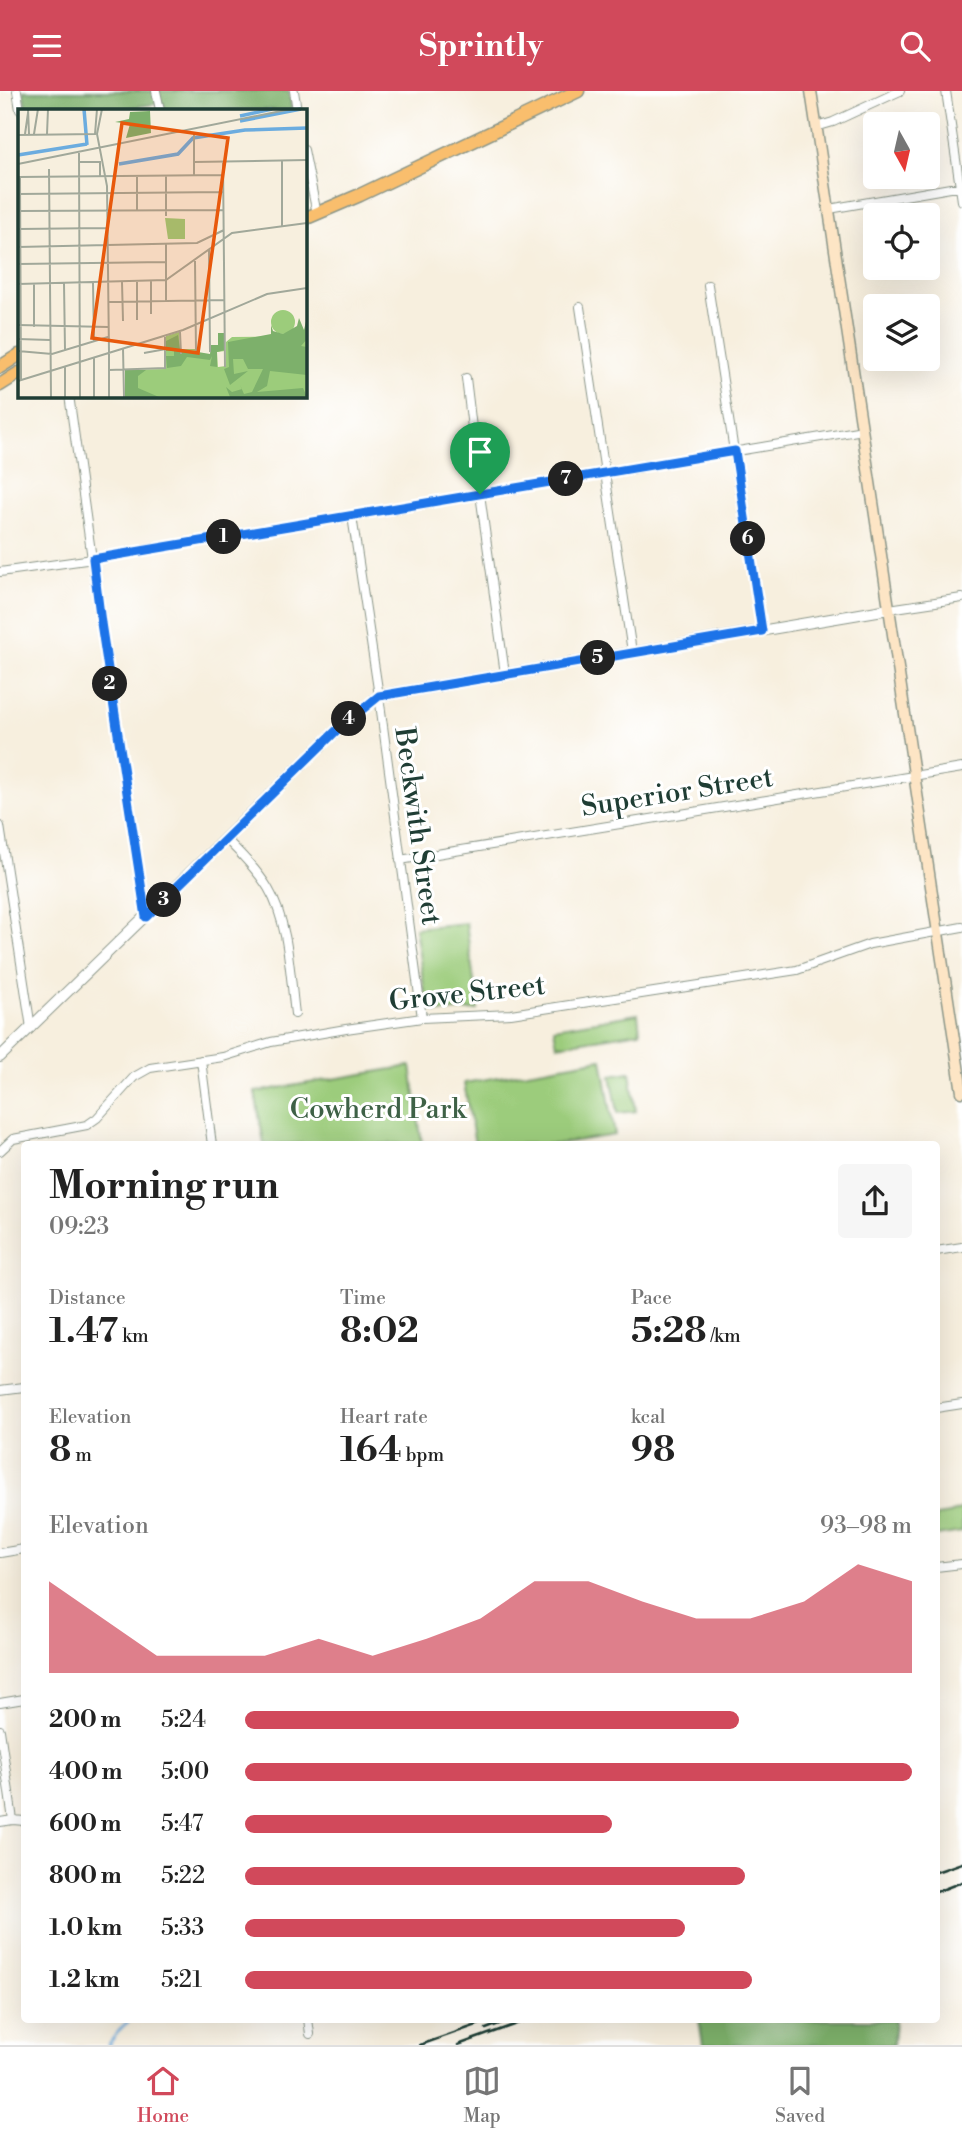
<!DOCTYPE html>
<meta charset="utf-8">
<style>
body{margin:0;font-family:"Libre Bodoni",serif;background:#f6f6f6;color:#222;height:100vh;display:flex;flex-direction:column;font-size:26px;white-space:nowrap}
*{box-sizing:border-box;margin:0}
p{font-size:23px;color:#767676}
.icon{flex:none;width:38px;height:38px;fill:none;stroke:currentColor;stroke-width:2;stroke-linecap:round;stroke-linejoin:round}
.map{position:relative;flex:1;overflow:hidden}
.side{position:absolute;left:21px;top:1050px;width:919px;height:882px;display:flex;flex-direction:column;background:#fff;border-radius:7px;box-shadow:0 7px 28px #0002}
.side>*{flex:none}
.needle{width:46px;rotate:172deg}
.buttons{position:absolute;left:863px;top:21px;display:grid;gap:14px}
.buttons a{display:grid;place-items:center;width:77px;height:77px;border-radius:7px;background:#fff;box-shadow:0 7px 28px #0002;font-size:35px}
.pin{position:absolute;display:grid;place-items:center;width:60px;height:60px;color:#fff;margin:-72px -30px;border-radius:50% 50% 50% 0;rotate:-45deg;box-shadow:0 0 7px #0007}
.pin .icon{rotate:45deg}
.km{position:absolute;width:35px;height:35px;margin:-18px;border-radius:50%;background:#222;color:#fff;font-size:19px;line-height:35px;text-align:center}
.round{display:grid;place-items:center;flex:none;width:74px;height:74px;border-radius:7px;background:#f6f6f6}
.overview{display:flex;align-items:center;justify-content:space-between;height:119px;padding:0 28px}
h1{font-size:38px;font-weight:700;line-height:52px}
.metrics{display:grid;grid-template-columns:repeat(3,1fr);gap:10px;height:119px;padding:7px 28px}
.metrics div{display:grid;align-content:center}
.metrics b{font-size:35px;font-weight:700}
.metrics small{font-size:19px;font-weight:400}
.metrics p{font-size:19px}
.chart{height:196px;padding:14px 28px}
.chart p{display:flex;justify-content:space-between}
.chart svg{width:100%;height:126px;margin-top:7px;fill:#d1495b;opacity:.7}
ul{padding:0 28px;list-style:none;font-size:23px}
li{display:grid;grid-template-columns:112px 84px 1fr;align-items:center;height:52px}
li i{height:18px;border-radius:9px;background:#d1495b}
header{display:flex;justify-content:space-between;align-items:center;height:91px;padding:0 28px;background:#d1495b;color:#fff;font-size:32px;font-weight:700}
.tab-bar{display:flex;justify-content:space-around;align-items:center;height:98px;border-top:2px solid #e0e0e0;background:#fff;font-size:19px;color:#767676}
.tab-bar a{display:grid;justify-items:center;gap:4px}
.tab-bar .on{color:#d1495b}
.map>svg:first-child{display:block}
</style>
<header><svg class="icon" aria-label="menu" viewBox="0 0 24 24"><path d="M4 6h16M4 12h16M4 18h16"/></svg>Sprintly<svg class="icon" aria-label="search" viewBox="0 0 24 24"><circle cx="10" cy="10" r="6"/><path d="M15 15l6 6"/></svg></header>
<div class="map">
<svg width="962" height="1954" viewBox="0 0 962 1954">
<rect width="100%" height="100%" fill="#fff"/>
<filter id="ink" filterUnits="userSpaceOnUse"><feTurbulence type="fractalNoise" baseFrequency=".0143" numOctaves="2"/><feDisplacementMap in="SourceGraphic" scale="14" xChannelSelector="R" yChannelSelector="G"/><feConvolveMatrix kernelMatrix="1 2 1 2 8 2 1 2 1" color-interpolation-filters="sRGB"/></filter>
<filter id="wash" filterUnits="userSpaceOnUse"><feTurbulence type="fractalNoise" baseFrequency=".00686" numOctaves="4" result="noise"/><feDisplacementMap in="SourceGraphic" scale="28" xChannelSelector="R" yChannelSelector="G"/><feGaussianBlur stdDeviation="1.57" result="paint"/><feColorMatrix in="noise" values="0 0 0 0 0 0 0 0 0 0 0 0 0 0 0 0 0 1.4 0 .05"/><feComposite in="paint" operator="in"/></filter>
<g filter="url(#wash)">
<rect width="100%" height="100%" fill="#f7efde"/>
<path fill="#9ccc7b" stroke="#5e8458" stroke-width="2" d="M466,832L478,919L435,921L429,917L426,909L415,837Z
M638,923L640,941L557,954L554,937Z
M602,968L615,1044L557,1053H475L464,992Z
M411,975L422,1053H264L255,1001Z
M630,981L636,1020L618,1022L611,984Z
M962,1418V1441L936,1445V1425L950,1423Z"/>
<path fill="#7db06b" stroke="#4e7650" stroke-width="2" d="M23,0H289L292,19H165L163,12L115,19H26Z
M699,1929V1928L895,1929L893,1954H703Z"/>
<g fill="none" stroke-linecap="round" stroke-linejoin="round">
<path stroke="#6bacdf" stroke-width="2.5" d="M108,1954L122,1936L131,1928"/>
</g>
</g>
<g filter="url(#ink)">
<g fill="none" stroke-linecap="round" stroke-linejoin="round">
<g stroke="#8b9689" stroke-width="10">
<path id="minor" d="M17,0L20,19
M156,0L160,19
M294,0L297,19
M946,0L962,110
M816,36L833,31L900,0
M304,59L317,123
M829,118L962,95
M708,194L762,539
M580,216L632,561
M466,287L480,403L505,583
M69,304L101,532L146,826
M352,425L379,605L422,927
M0,481L93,468L863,339
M889,518L962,507
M0,735L31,937
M226,748C241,763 257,779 268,797C289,832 290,884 295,923
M400,769L962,677
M201,969L212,1054
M0,1060L13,1048L87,1034L97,1027L134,986L150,977L223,966L271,951L346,938L422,927L511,923L797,879L870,853L962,836
M936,1160L962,1156
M0,1299L24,1296
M936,1317L962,1313
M0,1462L24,1458
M936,1476L962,1473
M0,1612L24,1608
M0,1639L13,1729
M0,1731L13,1729L24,1730
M308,1928L310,1943"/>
</g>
<g stroke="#8b9689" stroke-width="12">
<path id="tertiary" d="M0,966L338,638L379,605L889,518"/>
</g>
<g stroke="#8b9689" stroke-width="13">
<path id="secondary" d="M811,0L962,1001"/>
</g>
<g stroke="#8b9689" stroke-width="15">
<path id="primary" d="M304,128L360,104L578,0
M0,276L19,264
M0,294L19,282"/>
</g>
<use href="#minor" stroke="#fff" stroke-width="8"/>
<use href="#tertiary" stroke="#fff" stroke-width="10"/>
<use href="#secondary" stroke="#fde5c5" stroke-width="10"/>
<use href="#primary" stroke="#f9be6d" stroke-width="12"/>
<path stroke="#1f3d34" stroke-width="2.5" d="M936,1781L962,1772
M936,1801L962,1791
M486,1938L512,1928
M420,1954L494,1928
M458,1954L530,1928"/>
</g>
</g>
<g fill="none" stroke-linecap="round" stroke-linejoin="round" filter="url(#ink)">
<g stroke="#fff" stroke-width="14">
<path id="route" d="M735,360L762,540L379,605L338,638L146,826L101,532L93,468Z"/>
</g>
<use href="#route" stroke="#1a73e8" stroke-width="9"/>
</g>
<g text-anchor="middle" stroke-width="6" stroke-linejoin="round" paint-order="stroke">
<g font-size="28" fill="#1f3d34" stroke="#fff">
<text transform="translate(677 700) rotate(-9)" y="10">Superior Street</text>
<text transform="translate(419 735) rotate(82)" y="10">Beckwith Street</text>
<text transform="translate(467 901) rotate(-6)" y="10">Grove Street</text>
</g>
<g font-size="28" fill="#3e6146" stroke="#fff">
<text x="378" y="1027">Cowherd Park</text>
</g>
</g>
<g transform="translate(18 18)">
<rect width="289" height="289" fill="#f7efde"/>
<path d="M147,109L167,110V130H150ZM253 213a12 12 0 1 1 24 0a12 12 0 1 1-24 0ZM161,223L162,240H177L178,245H193V236H200V229L207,242L199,243L200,258L208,257V233L214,228L289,227V288H107V261L148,260V227Z" fill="#9ccc7b"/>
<path d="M132,2L133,24L108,29L112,15L97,13L111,10L112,3ZM289,208V230L283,237L289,238V266L252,262L249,277L239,283L285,279L289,288H212L208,278L214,283L224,280L222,276L226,285L234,283L245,260H230L225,250H215L216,265L230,262L212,276L206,260L211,258L210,233L253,225V216L255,222L265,225L279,217L281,209L286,221ZM200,224H207V241L199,243V258L192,257L194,247L192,251L169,248L163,257L149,259L148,247H156V242H148V232L160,226L162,240L192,245L193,236H200ZM107,261H128L120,267V279L141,288H107Z" fill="#7db06b"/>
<path fill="none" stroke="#6bacdf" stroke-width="3.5" d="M66,0L69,36M222,7L254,0M222,12L283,0M0,46L69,35M101,55L160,45L175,29L227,21L289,19"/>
<path fill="none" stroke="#a1a89a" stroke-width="2" d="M10,0L11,25M84,0L79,25L89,77L91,243M7,25L10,4M16,25L20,0M29,25L30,0M176,25V66M0,26L77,25L79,0M61,44L62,288M264,52V117M61,53H82V67M176,53L289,51M205,53L207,258M0,55L273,0M31,60L33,288M119,67V101M148,67V107M0,68L205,66M2,68L3,271M0,85L206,83M0,102L206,101M0,120L89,119M0,138L179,134L206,121M191,140L192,243M177,152L178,244M0,155L148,153M119,172V211M104,173L105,212M46,174L47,241M75,174L76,232M0,175L148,171L214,124L289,114M16,175V218M148,192V135M90,193L207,191M133,205V172M0,216L90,218M162,223L163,245M0,230L32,231M105,239L106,288M0,242L34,245L90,228M126,244L148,240M91,245V288M76,249V288M47,257V288M91,261L147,259V228M0,272L165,221L249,185L289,179"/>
<path fill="#e8590c" fill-opacity="0.15" stroke="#e8590c" stroke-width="3.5" d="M104,14L210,29L180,244L74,229Z"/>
<rect width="289" height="289" fill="none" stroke="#1f3d34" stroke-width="3.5"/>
</g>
</svg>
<div class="buttons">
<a><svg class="needle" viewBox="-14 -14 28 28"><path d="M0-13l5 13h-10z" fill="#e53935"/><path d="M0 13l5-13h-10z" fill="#767676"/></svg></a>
<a><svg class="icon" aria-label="locate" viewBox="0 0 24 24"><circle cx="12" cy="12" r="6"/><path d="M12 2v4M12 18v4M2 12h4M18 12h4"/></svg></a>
<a><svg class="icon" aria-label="layers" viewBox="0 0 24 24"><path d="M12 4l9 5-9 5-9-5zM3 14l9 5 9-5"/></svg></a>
</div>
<div class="pin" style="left:480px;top:403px;background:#1e9e55"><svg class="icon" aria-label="arrive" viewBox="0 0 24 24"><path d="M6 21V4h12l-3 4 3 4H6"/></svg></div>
<b class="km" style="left:224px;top:446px">1</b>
<b class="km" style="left:110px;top:593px">2</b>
<b class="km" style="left:164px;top:809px">3</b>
<b class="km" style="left:349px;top:628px">4</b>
<b class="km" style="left:598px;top:567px">5</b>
<b class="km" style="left:748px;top:448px">6</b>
<b class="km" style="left:566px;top:388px">7</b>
<section class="side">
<div class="overview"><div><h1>Morning run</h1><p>09:23</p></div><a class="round"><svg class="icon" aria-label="share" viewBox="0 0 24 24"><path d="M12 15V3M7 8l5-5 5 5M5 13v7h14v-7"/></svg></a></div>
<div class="metrics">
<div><p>Distance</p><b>1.47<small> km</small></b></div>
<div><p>Time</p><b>8:02</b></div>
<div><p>Pace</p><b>5:28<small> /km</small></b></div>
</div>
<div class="metrics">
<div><p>Elevation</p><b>8<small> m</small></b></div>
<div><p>Heart rate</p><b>164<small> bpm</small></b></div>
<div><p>kcal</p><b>98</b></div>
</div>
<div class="chart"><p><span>Elevation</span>93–98 m</p>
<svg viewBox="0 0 160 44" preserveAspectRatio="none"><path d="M0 44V12L10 25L20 38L30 38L40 38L50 32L60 38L70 32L80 25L90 12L100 12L110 19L120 25L130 25L140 19L150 6L160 12V44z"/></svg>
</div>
<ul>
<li><b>200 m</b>5:24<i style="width:74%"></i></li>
<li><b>400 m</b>5:00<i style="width:100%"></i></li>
<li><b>600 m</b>5:47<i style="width:55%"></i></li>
<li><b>800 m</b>5:22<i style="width:75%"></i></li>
<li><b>1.0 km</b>5:33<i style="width:66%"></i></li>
<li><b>1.2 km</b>5:21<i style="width:76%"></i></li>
</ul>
</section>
</div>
<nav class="tab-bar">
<a class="on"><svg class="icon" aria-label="home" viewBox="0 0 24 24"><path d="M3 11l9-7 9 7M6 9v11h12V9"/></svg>Home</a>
<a><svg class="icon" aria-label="map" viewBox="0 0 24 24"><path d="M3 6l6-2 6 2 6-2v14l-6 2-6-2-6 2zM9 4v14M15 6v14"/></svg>Map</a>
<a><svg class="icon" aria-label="saved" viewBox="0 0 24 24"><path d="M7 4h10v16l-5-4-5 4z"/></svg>Saved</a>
</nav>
